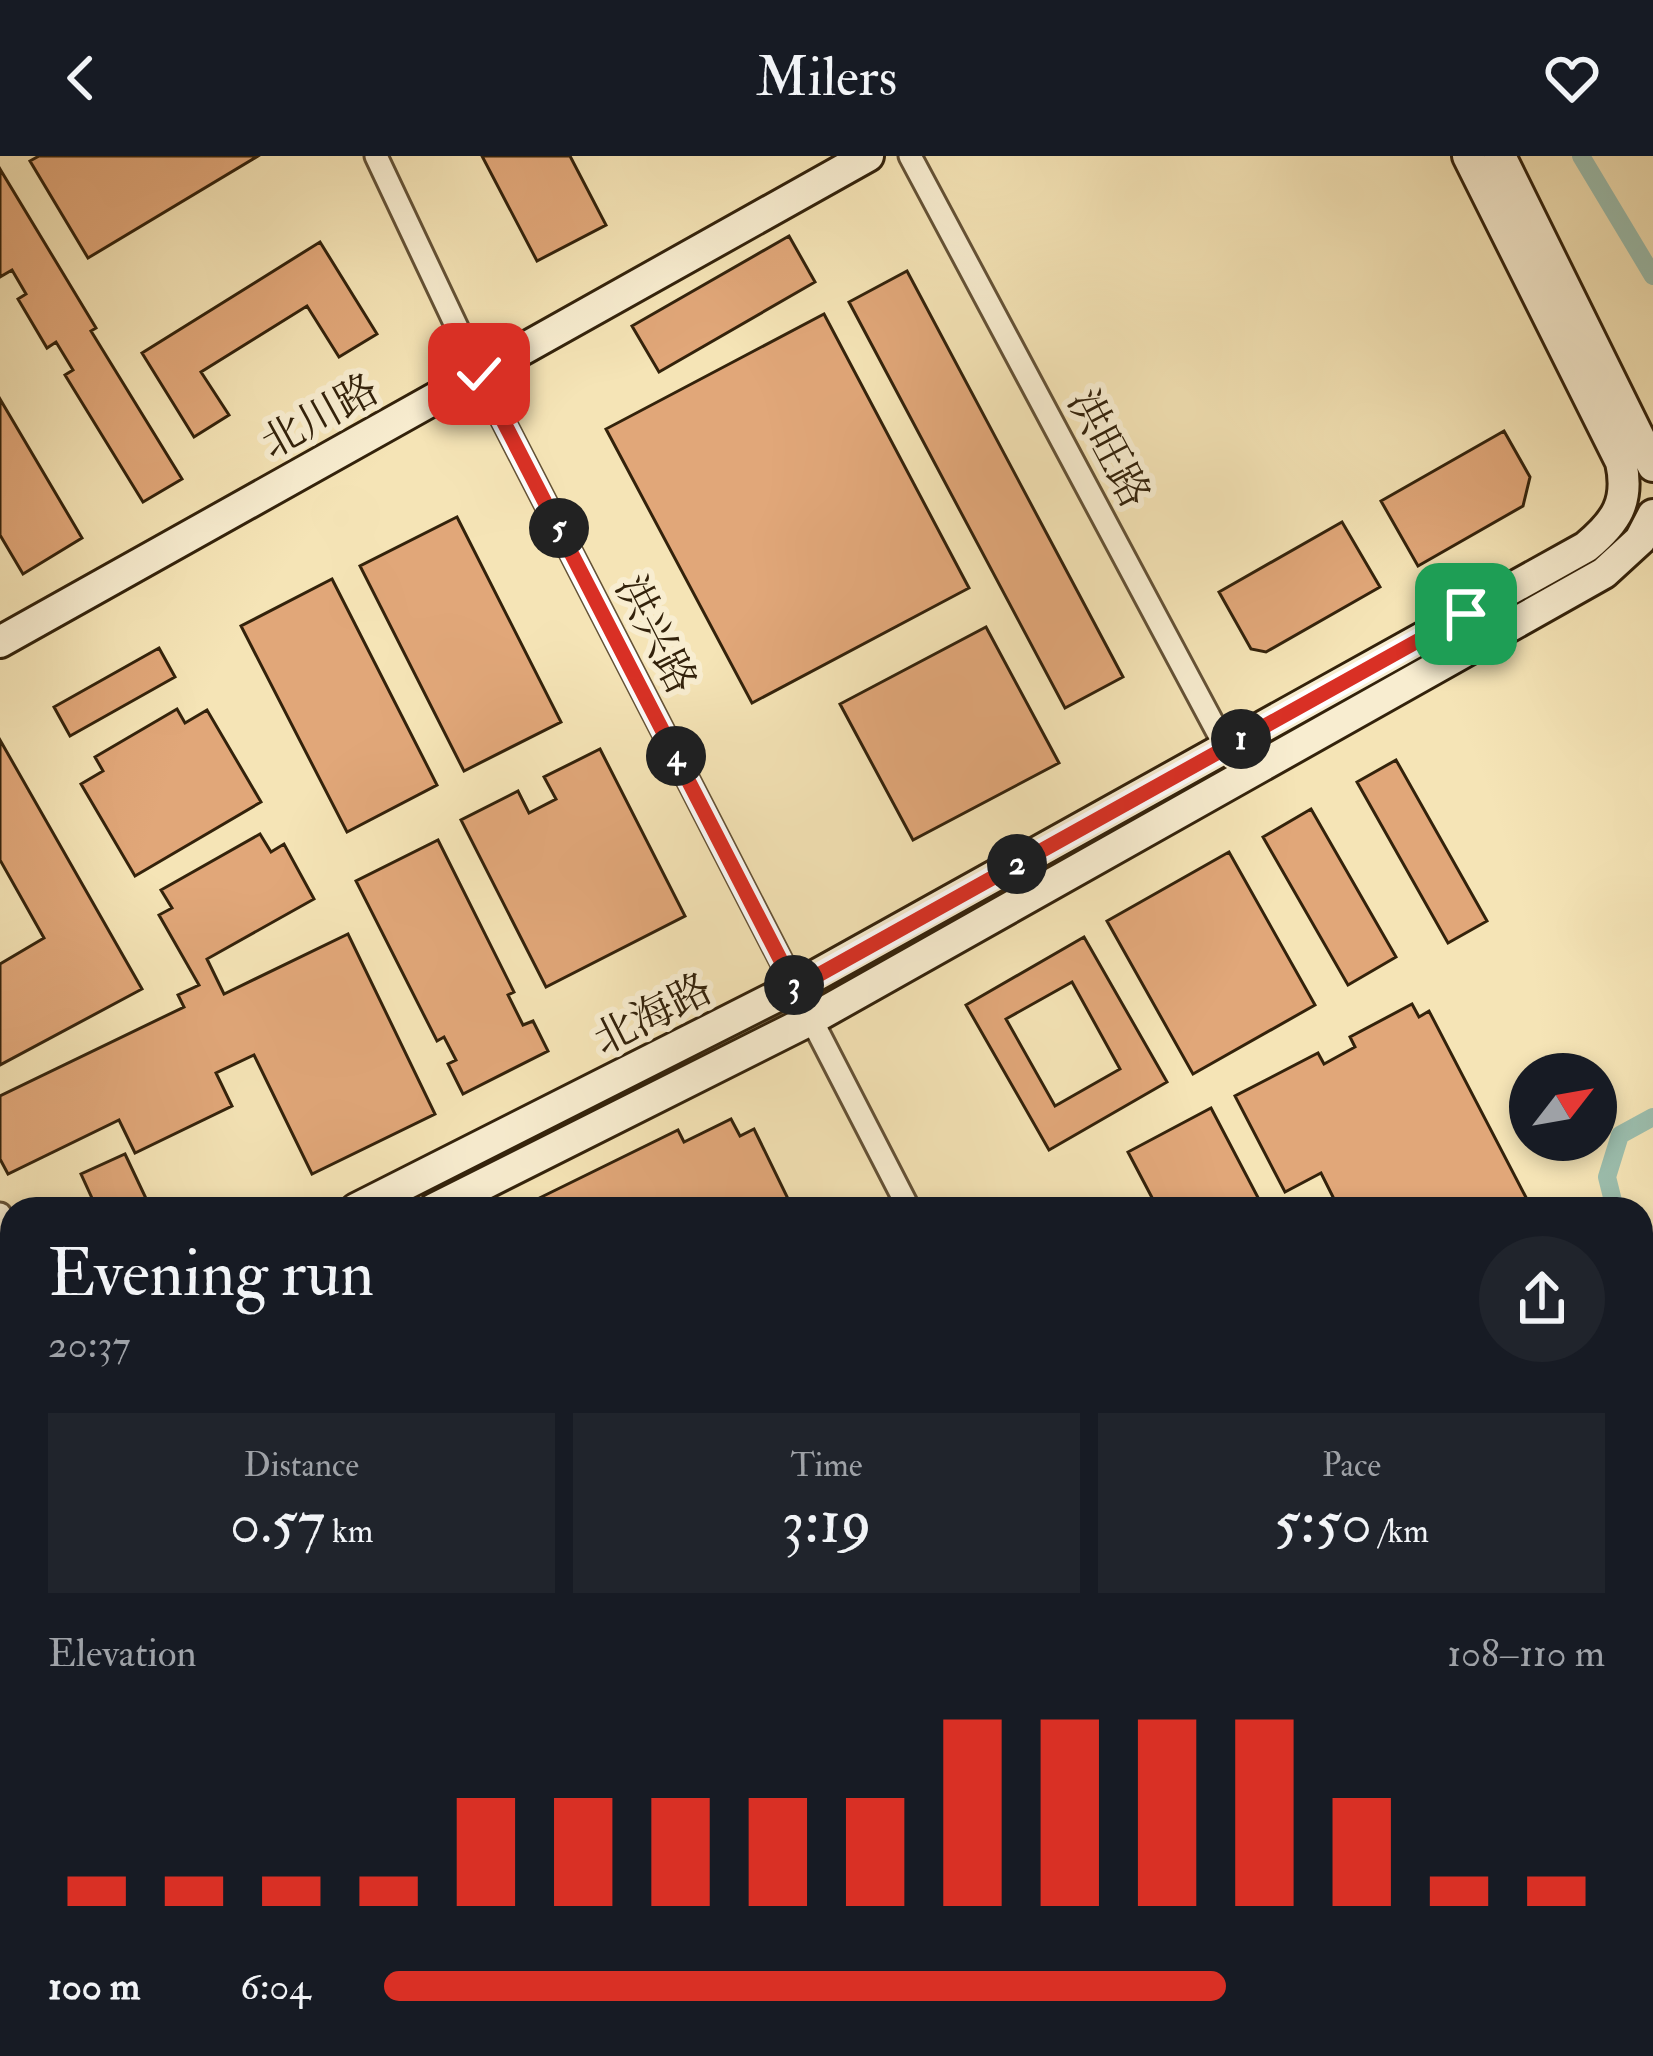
<!DOCTYPE html>
<meta charset="utf-8">
<style>
body{margin:0;font-family:"IM FELL Double Pica","Noto Serif SC",serif;background:#20242c;color:#f1f3f6;height:100vh;display:flex;flex-direction:column;font-size:45px;white-space:nowrap}
*{box-sizing:border-box;margin:0}
p{font-size:39px;color:#9ea1a6}
.icon{flex:none;width:66px;height:66px;fill:none;stroke:currentColor;stroke-width:2;stroke-linecap:round;stroke-linejoin:round}
.map{position:relative;flex:1;overflow:hidden}
.drawer{position:absolute;left:0px;top:1041px;width:1653px;height:861px;display:flex;flex-direction:column;background:#171b24;border-radius:36px 36px 0 0;box-shadow:0 6px 18px #0003}
.drawer>*{flex:none}
.needle{width:78px;rotate:59deg}
.buttons{position:absolute;left:1509px;top:897px;display:grid;gap:24px}
.buttons a{display:grid;place-items:center;width:108px;height:108px;border-radius:50%;background:#171b24;box-shadow:0 6px 18px #0003;font-size:60px}
.pin{position:absolute;display:grid;place-items:center;width:102px;height:102px;color:#fff;margin:-51px;border-radius:24px;box-shadow:0 6px 18px #0006}
.km{position:absolute;width:60px;height:60px;margin:-30px;border-radius:50%;background:#222;color:#fff;font-size:33px;line-height:60px;text-align:center}
.round{display:grid;place-items:center;flex:none;width:126px;height:126px;border-radius:63px;background:#20242c}
.overview{display:flex;align-items:center;justify-content:space-between;height:204px;padding:0 48px}
h1{font-size:66px;font-weight:600;line-height:90px}
.figures{display:grid;grid-template-columns:repeat(3,1fr);gap:18px;height:204px;padding:12px 48px}
.figures div{display:grid;align-content:center;border-radius:0px;background:#20242c;text-align:center}
.figures b{font-size:60px;font-weight:600}
.figures small{font-size:33px;font-weight:400}
.figures p{font-size:33px}
.chart{height:336px;padding:24px 48px}
.chart p{display:flex;justify-content:space-between}
.chart svg{width:100%;height:216px;margin-top:12px;stroke:#d93025;stroke-width:6}
ul{padding:0 48px;list-style:none;font-size:39px}
li{display:grid;grid-template-columns:192px 144px 1fr;align-items:center;height:90px}
li i{height:30px;border-radius:15px;background:#d93025}
header{display:flex;justify-content:space-between;align-items:center;height:156px;padding:0 48px;background:#171b24;font-size:54px;font-weight:600}
.map>svg:first-child{display:block}
</style>
<header><svg class="icon" aria-label="back" viewBox="0 0 24 24"><path d="M15 5l-7 7 7 7"/></svg>Milers<svg class="icon" aria-label="heart" viewBox="0 0 24 24"><path d="M12 20l-8-8c-3-5 5-10 8-4 3-6 11-1 8 4z"/></svg></header>
<div class="map">
<svg width="1653" height="1900" viewBox="0 0 1653 1900">
<rect width="100%" height="100%" fill="#f5e4b6"/>
<filter id="stains"><feTurbulence type="fractalNoise" baseFrequency=".00167" numOctaves="4"/><feColorMatrix values="0 0 0 0 .2 0 0 0 0 .09 0 0 0 0 .02 0 0 0 .5 -.17"/></filter>
<radialGradient id="worn" r=".72"><stop offset=".6" stop-color="#630" stop-opacity="0"/><stop offset="1" stop-color="#630" stop-opacity=".3"/></radialGradient>
<g fill="none" stroke-linecap="round" stroke-linejoin="round">
<path stroke="#9cbfaf" stroke-width="18" d="M1581,0L1653,120
M1615,1053L1607,1021L1620,979L1653,961
M1641,1091L1653,1107"/>
</g>
<path fill="#e1a779" stroke="#33220b" stroke-width="3" fill-rule="evenodd" d="M39,0H258L88,102L30,5Z
M482,0H570L606,69L537,105Z
M0,13L96,172L91,175L182,323L143,346L65,219L73,214L56,186L47,192L18,143L26,138L12,114L0,121Z
M789,80L815,126L659,216L632,170Z
M320,86L377,178L339,201L307,150L201,216L229,259L194,281L142,197Z
M907,115L1123,521L1065,552L849,146Z
M824,158L969,432L752,547L606,273Z
M0,243L82,382L23,418L0,379Z
M1504,275L1530,321L1523,350L1418,410L1381,345Z
M457,361L561,566L464,615L360,410Z
M1342,366L1380,431L1266,496L1251,493L1219,436Z
M332,423L437,629L347,676L241,470Z
M986,471L1059,607L913,684L840,548Z
M159,492L175,521L70,580L54,551Z
M177,553L185,567L207,554L261,646L135,720L81,628L103,615L95,601Z
M0,584L142,833L0,909V808L44,782L0,704Z
M600,593L685,760L546,831L461,664L518,635L529,657L556,643L544,621Z
M1396,604L1487,765L1448,787L1357,626Z
M1311,653L1396,801L1348,829L1263,681Z
M260,678L271,696L284,688L314,743L207,803L224,838L348,778L435,958L312,1018L254,899L216,917L232,950L135,997L119,964L8,1018L0,1003V940L184,851L178,839L199,829L159,759L172,752L161,734Z
M438,684L514,836L508,839L523,869L533,865L548,895L463,938L448,908L456,904L444,881L437,885L356,725Z
M1229,696L1315,849L1193,918L1107,765Z
M1084,781L1167,926L1049,994L966,849ZM1072,826L1120,913L1055,950L1006,863Z
M1412,848L1419,861L1429,855L1532,1053H1339L1321,1017L1285,1036L1235,940L1318,897L1324,908L1355,891L1350,881Z
M1211,952L1264,1053H1158L1128,996Z
M731,963L740,980L754,973L793,1053H517L678,974L684,986Z
M125,998L151,1053H97L81,1018Z"/>
<g fill="none" stroke-linecap="round" stroke-linejoin="round">
<g stroke="#645236" stroke-width="27">
<path id="street" d="M376,0L479,218L909,1053
M910,0L1232,603
M0,1058L12,1080
M428,1890L433,1900
M1339,1890L1344,1900"/>
</g>
<g stroke="#33220b" stroke-width="36">
<path id="secondary" d="M1500,0L1653,310
M0,486L868,0
M356,1053L795,831L1586,391C1616,366 1630,346 1621,306L1468,0
M434,1053L812,863L1604,417L1640,384L1653,359
M0,1232L12,1226
M0,1270L12,1264"/>
</g>
<use href="#street" stroke="#f8edd0" stroke-width="21"/>
<use href="#secondary" stroke="#f8edd0" stroke-width="30"/>
</g>
<g fill="none" stroke-linecap="round" stroke-linejoin="round">
<g stroke="#fff" stroke-width="24">
<path id="route" d="M479,218L795,832L1466,458"/>
</g>
<use href="#route" stroke="#d93025" stroke-width="15"/>
</g>
<g text-anchor="middle" stroke-width="12" stroke-linejoin="round" paint-order="stroke">
<g font-size="42" fill="#33220b" stroke="#f8edd0">
<text transform="translate(319 259) rotate(-29)" y="15">北川路</text>
<text transform="translate(1110 292) rotate(62)" y="15">洪旺路</text>
<text transform="translate(657 478) rotate(63)" y="15">洪兴路</text>
<text transform="translate(652 857) rotate(-27)" y="15">北海路</text>
</g>
</g>
<rect width="100%" height="100%" filter="url(#stains)"/>
<rect width="100%" height="100%" fill="url(#worn)"/>
</svg>
<div class="buttons">
<a><svg class="needle" viewBox="-14 -14 28 28"><path d="M0-13l5 13h-10z" fill="#e53935"/><path d="M0 13l5-13h-10z" fill="#9ea1a6"/></svg></a>
</div>
<div class="pin" style="left:1466px;top:458px;background:#1e9e55"><svg class="icon" aria-label="arrive" viewBox="0 0 24 24"><path d="M6 21V4h12l-3 4 3 4H6"/></svg></div>
<div class="pin" style="left:479px;top:218px;background:#d93025"><svg class="icon" aria-label="check" viewBox="0 0 24 24"><path d="M5 12l5 5 9-10"/></svg></div>
<b class="km" style="left:1241px;top:583px">1</b>
<b class="km" style="left:1017px;top:708px">2</b>
<b class="km" style="left:794px;top:829px">3</b>
<b class="km" style="left:676px;top:600px">4</b>
<b class="km" style="left:559px;top:372px">5</b>
<section class="drawer">
<div class="overview"><div><h1>Evening run</h1><p>20:37</p></div><a class="round"><svg class="icon" aria-label="share" viewBox="0 0 24 24"><path d="M12 15V3M7 8l5-5 5 5M5 13v7h14v-7"/></svg></a></div>
<div class="figures">
<div><p>Distance</p><b>0.57<small> km</small></b></div>
<div><p>Time</p><b>3:19</b></div>
<div><p>Pace</p><b>5:50<small> /km</small></b></div>
</div>
<div class="chart"><p><span>Elevation</span>108–110 m</p>
<svg viewBox="0 0 160 44" preserveAspectRatio="none"><path d="M5 44V38M15 44V38M25 44V38M35 44V38M45 44V22M55 44V22M65 44V22M75 44V22M85 44V22M95 44V6M105 44V6M115 44V6M125 44V6M135 44V22M145 44V38M155 44V38"/></svg>
</div>
<ul>
<li><b>100 m</b>6:04<i style="width:69%"></i></li>
</ul>
</section>
</div>
